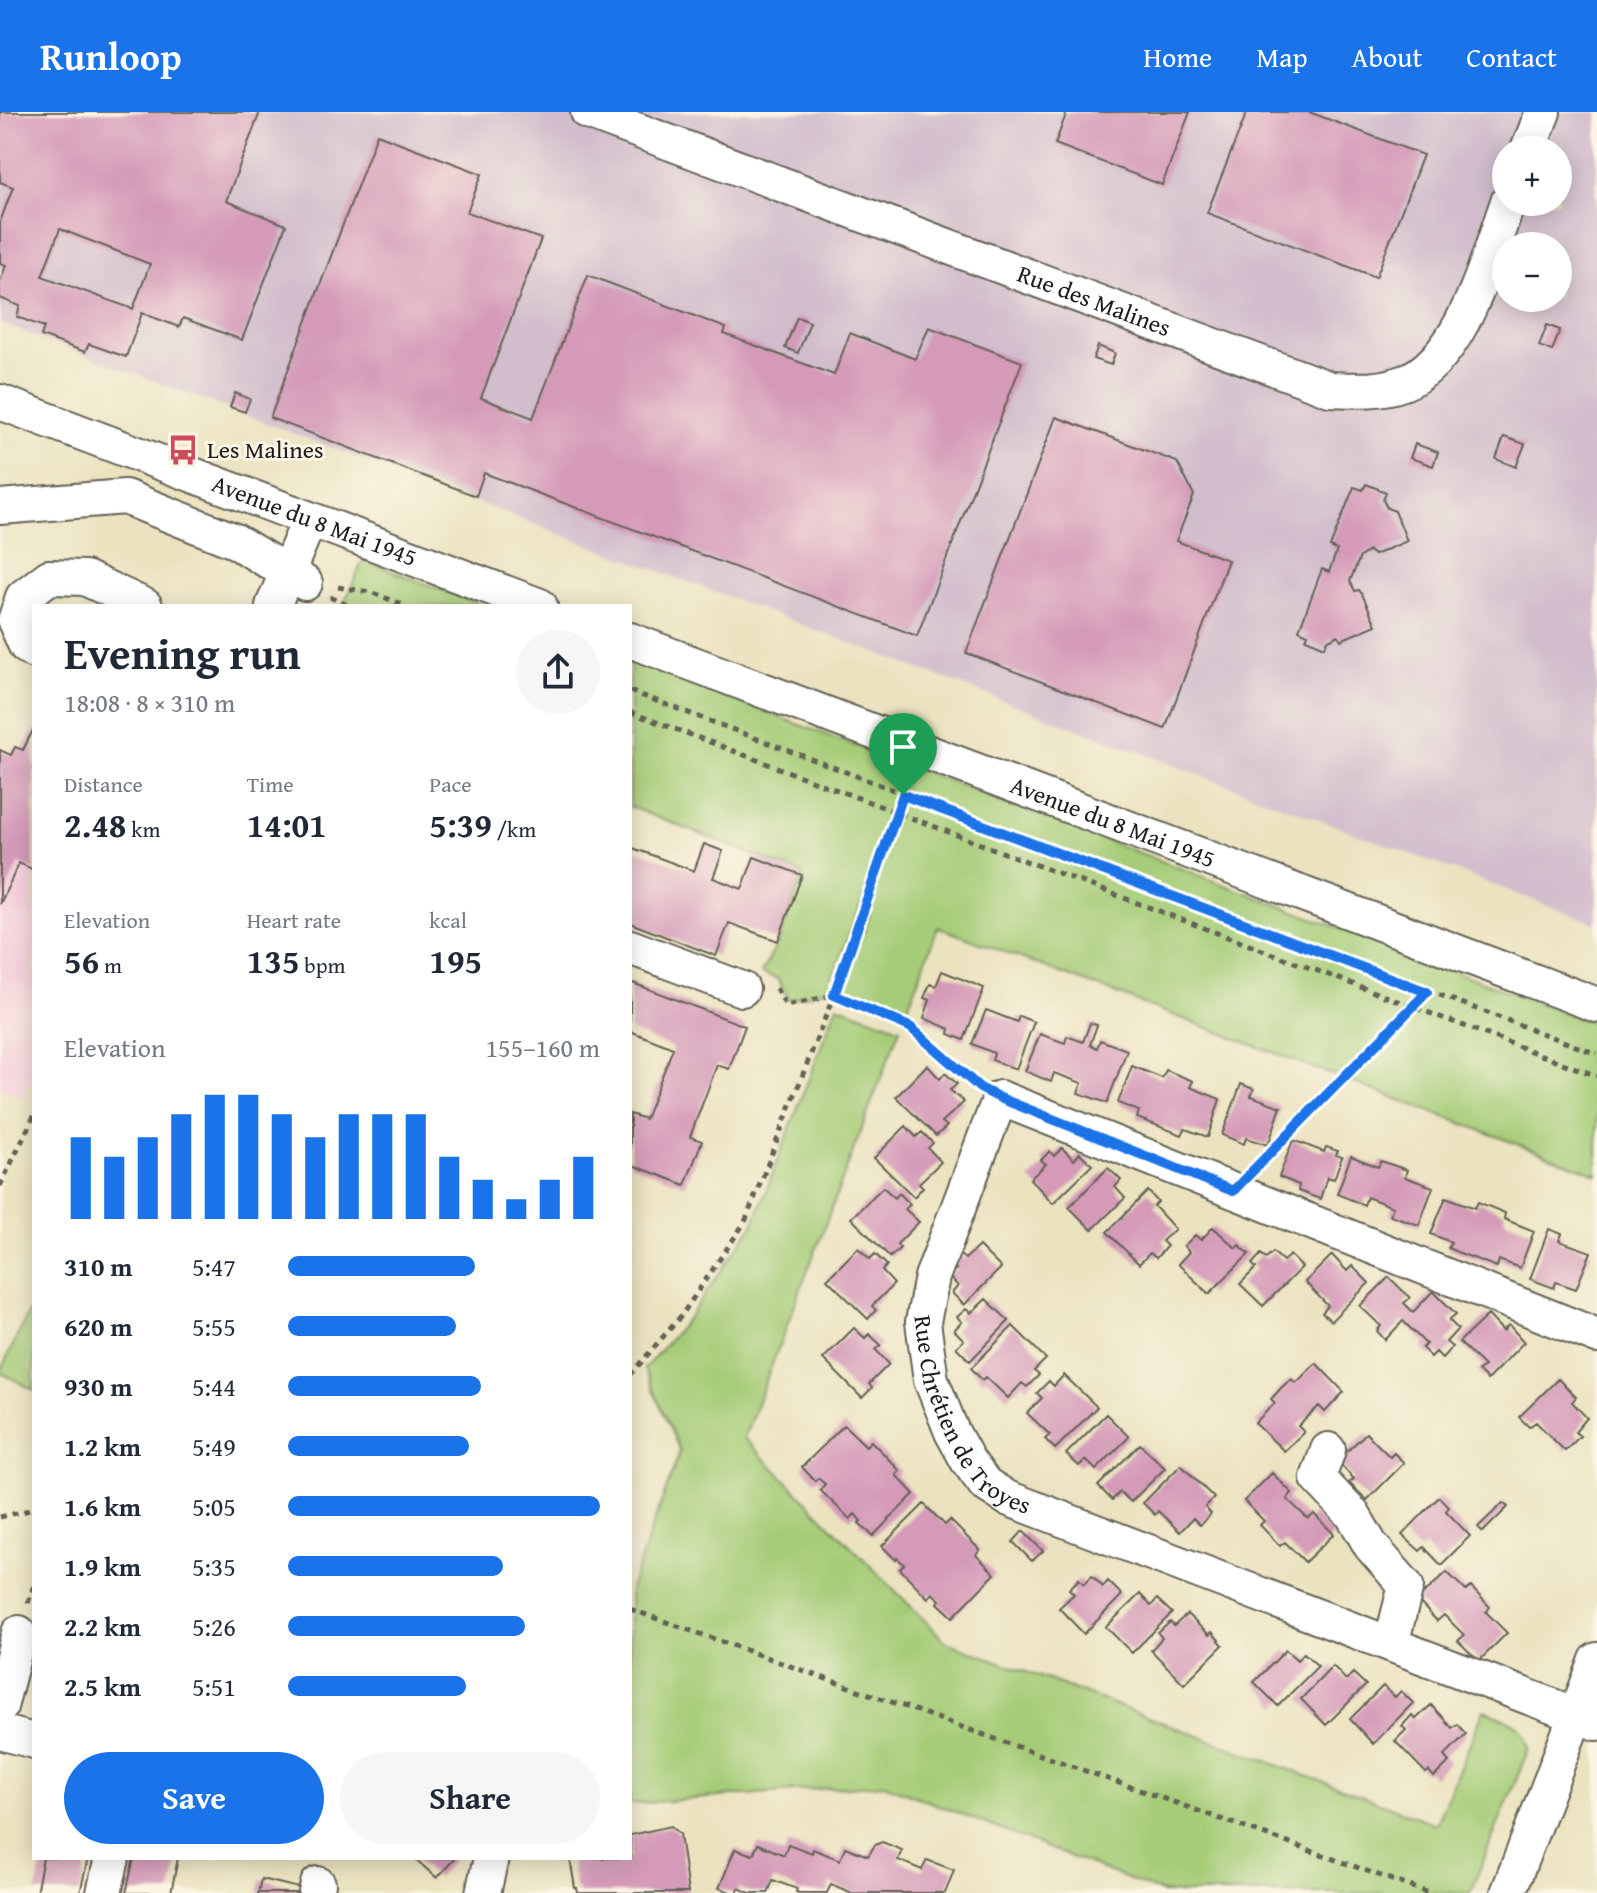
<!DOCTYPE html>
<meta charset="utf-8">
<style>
body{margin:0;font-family:"Gentium Book Plus",serif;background:#f6f6f7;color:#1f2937;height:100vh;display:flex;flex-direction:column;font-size:30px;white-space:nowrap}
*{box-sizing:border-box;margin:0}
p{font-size:26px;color:#747a83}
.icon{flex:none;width:44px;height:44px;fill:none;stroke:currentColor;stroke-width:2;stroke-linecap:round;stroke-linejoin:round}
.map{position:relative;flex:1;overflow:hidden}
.details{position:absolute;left:32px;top:492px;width:600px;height:1256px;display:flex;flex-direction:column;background:#fff;border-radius:0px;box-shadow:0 4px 20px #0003}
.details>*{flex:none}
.controls{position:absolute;left:1492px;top:24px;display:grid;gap:16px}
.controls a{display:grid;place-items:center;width:80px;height:80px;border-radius:50%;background:#fff;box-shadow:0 4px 20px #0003;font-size:40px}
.pin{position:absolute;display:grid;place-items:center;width:68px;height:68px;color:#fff;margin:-82px -34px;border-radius:50% 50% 50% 0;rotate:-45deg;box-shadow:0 0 8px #0007}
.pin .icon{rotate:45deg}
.round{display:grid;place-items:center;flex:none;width:84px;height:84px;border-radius:42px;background:#f6f6f7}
.head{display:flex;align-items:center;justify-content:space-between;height:136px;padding:0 32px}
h1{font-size:44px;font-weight:600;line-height:60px}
.metrics{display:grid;grid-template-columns:repeat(3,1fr);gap:12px;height:136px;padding:8px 32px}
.metrics div{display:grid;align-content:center}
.metrics b{font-size:34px;font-weight:600}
.metrics small{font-size:22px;font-weight:400}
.metrics p{font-size:22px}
.chart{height:224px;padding:16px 32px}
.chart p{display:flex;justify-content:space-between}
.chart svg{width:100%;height:144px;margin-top:8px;stroke:#1a73e8;stroke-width:6}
.button{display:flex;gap:16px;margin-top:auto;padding:16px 32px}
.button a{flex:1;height:92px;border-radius:48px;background:#1a73e8;color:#fff;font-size:32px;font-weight:600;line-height:92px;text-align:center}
.button a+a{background:#f6f6f7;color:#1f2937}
ul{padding:0 32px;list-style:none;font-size:26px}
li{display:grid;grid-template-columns:128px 96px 1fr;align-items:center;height:60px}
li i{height:20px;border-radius:10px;background:#1a73e8}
header{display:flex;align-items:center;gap:48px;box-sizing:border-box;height:112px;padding:0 40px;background:#1a73e8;color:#fff}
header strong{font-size:38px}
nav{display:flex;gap:44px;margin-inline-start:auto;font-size:28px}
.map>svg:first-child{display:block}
</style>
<header>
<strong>Runloop</strong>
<nav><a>Home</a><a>Map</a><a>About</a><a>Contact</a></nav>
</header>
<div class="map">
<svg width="1597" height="1781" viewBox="0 0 1597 1781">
<rect width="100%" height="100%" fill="#fcf5e5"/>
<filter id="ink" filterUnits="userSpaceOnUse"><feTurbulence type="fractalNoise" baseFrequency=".0125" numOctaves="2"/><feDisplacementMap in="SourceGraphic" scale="16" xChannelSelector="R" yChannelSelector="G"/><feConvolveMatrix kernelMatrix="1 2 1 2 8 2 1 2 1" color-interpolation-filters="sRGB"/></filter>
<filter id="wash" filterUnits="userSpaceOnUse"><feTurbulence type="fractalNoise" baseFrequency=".006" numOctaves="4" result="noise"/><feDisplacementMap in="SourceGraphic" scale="32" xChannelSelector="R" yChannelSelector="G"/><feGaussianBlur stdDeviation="1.8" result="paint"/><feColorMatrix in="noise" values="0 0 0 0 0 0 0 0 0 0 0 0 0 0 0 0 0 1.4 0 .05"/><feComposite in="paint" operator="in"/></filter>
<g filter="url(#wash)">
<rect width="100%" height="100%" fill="#ebe3c0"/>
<path fill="#f5cfdb" d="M34,616V963L23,986L0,976V638L11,643L15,635L23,638Z"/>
<path fill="#d1bdcc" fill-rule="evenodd" d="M0,0H1597V812L0,211ZM1506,38H1558V90H1506ZM1506,134H1558V186H1506Z"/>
<path fill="#a5cc77" stroke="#60744a" stroke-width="2" d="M363,448L484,494H343Z
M630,549L1597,913V1062L938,815L906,900L842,877L875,789L864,785L828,877L789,888L778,867L761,861L779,829L803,762L630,695Z
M837,893L900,916L744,1326L946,1530L1436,1712L1484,1598C1504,1607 1527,1611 1529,1636L1470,1781H1163L884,1672L630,1692V1477L680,1339L644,1257L690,1204L753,1113Z
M34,1189V1278L0,1260Z"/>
<g id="blocks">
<path fill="#d49ab8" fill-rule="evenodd" d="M0,0H260L226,89L286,113L242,228L183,206L179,215L142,201L126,245L89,232L85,240L41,224L44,215L17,205L20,194L0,186V170L6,153L0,151V110L13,75L0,70ZM60,117L150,152L133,197L42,164Z
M1067,0H1190L1162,73L1055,32Z
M1247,0H1309L1423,43L1376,165L1207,101Z
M377,22L482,62L467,100L541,127L481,286L533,306L588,163L726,216L724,222L834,263L850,221L915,247L929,215L1022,250L917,524L484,361L476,384L270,306Z
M797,205L810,210L798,241L785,236Z
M1547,213L1560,218L1552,239L1539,234Z
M1098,234L1115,241L1111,253L1093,247Z
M235,281L250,287L245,300L230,295Z
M1056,305L1177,350L1194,383L1176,429L1228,448L1165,617L966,541Z
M1504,325L1525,332L1516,355L1496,347Z
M1415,332L1438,340L1433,354L1410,346Z
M1366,372L1386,380L1383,388L1387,396L1395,399L1407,429L1374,443L1369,439L1360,445L1350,469L1355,479L1359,478L1362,482L1376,513L1341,528L1338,523L1327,529L1325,535L1306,527L1308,522L1299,518L1322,457L1329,460L1337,438L1330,435L1354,375L1363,378Z
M34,616V758L19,751L0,792V638L11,643L15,635L23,638Z
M704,732L723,739L713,766L742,777L754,745L802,763L778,829L729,811L716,844L630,811V735L694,759Z
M942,859L984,876L964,928L949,922L950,917L924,906L930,888L924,886L930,872L936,874Z
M630,870L745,914L729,957L717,953L690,1025L702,1029L685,1073L630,1052V1002L645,1007L673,936L630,919Z
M986,898L1017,910L1019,904L1034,910L1016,957L992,948L994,941L972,932Z
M1090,911L1097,913L1090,933L1097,936L1100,928L1127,938L1107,991L1078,981L1082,971L1054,961L1051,970L1025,959L1040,922L1065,931L1067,924L1083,930Z
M927,953L940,967L945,961L957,972L950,978L964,990L942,1010L947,1014L936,1024L896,985Z
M1132,954L1162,966L1166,958L1193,969L1190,975L1220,987L1208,1025L1185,1017L1182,1023L1137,1006L1139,999L1118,991Z
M1241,972L1254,977L1251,984L1281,995L1268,1033L1246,1026L1244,1032L1222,1023Z
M906,1014L916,1025L922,1020L933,1031L928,1036L941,1050L919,1071L923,1075L914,1085L874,1046Z
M1293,1028L1324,1040L1326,1035L1338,1039L1336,1043L1342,1045L1334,1067L1327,1065L1320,1087L1298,1079L1299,1073L1279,1065Z
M1062,1036L1074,1048L1080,1041L1092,1053L1053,1091L1030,1067L1046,1052L1041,1048L1050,1039L1054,1044Z
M1351,1044L1378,1055L1381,1049L1407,1058L1405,1065L1433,1075L1419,1113L1390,1103L1393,1095L1367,1085L1364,1093L1337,1082Z
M1108,1056L1121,1068L1115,1075L1125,1086L1092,1118L1069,1095Z
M883,1075L895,1086L899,1081L910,1092L905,1097L919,1110L897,1132L900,1136L890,1145L851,1106Z
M1148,1079L1158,1090L1154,1094L1175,1117L1162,1129L1167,1134L1156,1146L1150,1141L1139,1152L1107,1120Z
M1446,1085L1475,1096L1478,1090L1505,1101L1504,1107L1534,1119L1520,1156L1499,1148L1497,1155L1457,1140L1448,1136L1451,1130L1431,1122Z
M1213,1115L1236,1136L1239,1133L1249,1142L1209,1182L1178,1152L1189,1140L1184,1134L1195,1123L1201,1128Z
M1549,1117L1562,1122L1559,1129L1591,1140L1576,1177L1556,1170L1554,1176L1530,1167Z
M979,1134L1001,1156L964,1193L952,1181L958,1174L948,1164L956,1157L950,1152L960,1143L965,1147Z
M858,1136L870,1147L875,1142L887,1153L882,1159L894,1172L872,1194L876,1198L868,1207L827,1167Z
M1273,1140L1283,1149L1290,1143L1302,1155L1263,1194L1240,1172L1256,1156L1252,1152L1261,1142L1266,1146Z
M1332,1143L1347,1159L1352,1154L1369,1171L1331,1209L1322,1201L1328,1194L1305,1170Z
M1389,1165L1410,1186L1404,1191L1413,1200L1433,1179L1456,1202L1449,1208L1458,1217L1446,1230L1452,1235L1442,1246L1436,1240L1431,1245L1422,1236L1426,1232L1403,1209L1385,1228L1377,1219L1381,1214L1360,1194Z
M986,1187L1009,1209L970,1249L956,1235L964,1228L954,1218L962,1210L957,1205L966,1197L971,1201Z
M1488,1203L1503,1219L1509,1213L1524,1230L1487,1268L1478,1259L1484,1254L1459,1230Z
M1013,1214L1046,1247L1034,1259L1039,1263L1027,1275L1022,1271L1008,1286L986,1265L982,1268L971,1256Z
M854,1216L865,1226L869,1222L881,1233L876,1238L889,1252L869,1272L872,1276L862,1286L823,1247Z
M1316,1251L1344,1280L1325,1300L1319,1294L1310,1303L1298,1314L1304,1320L1284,1339L1255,1311L1275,1291L1271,1287L1282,1275L1291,1267L1296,1271Z
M1064,1263L1097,1295L1055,1337L1045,1327L1050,1323L1027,1301L1042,1286L1037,1281L1049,1269L1054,1274Z
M1558,1267L1576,1285L1572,1290L1587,1306L1575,1320L1580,1324L1565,1339L1536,1310L1529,1315L1519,1305Z
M1106,1302L1129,1325L1096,1358L1086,1348L1079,1354L1066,1342Z
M844,1313L866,1334L871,1329L900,1359L896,1363L914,1382L873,1424L859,1411L861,1409L855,1402L850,1407L820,1378L825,1372L818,1366L815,1369L802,1355Z
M1366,1321L1390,1345L1394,1341L1404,1351L1367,1388L1349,1371L1354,1367L1337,1349Z
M1140,1332L1165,1356L1131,1390L1120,1380L1112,1388L1098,1374Z
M1181,1353L1214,1386L1205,1395L1211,1402L1200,1413L1193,1406L1180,1420L1158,1399L1155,1403L1143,1391Z
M1272,1361L1292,1381L1287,1387L1308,1407L1314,1402L1334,1422L1305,1450L1285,1430L1280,1434L1260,1413L1264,1409L1244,1389Z
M1439,1385L1449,1395L1446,1399L1470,1424L1441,1453L1424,1435L1420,1439L1402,1423Z
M1503,1391L1508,1395L1483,1420L1478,1415Z
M924,1392L945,1413L950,1408L980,1438L976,1443L995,1462L953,1505L938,1491L940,1488L932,1481L928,1486L900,1457L904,1452L897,1446L896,1448L882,1434Z
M1023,1419L1043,1439L1032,1449L1013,1430Z
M1447,1460L1466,1479L1471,1475L1490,1495L1486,1500L1507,1521L1479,1549L1458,1529L1464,1523L1444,1503L1437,1509L1417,1488Z
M1092,1464L1103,1475L1108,1469L1122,1483L1084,1522L1059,1496L1074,1482L1069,1477L1079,1467L1084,1472Z
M1140,1482L1151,1494L1157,1487L1172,1501L1132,1541L1106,1515Z
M1187,1502L1209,1523L1212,1520L1223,1533L1184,1572L1151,1538L1162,1526L1158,1521L1170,1510L1174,1514Z
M1286,1538L1297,1548L1304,1541L1318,1554L1278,1594L1254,1570Z
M1333,1554L1346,1568L1353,1561L1366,1573L1326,1613L1301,1587Z
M1383,1574L1395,1585L1401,1579L1413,1591L1373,1632L1350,1607Z
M1431,1593L1452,1616L1457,1612L1466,1622L1444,1644L1449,1650L1434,1665L1429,1659L1426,1661L1395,1629L1406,1618L1402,1614L1412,1603L1416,1607Z
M671,1714L680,1722L688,1781H578L577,1776H575L570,1746H630V1723Z
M882,1730L902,1738L898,1748L922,1758L927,1748L954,1758L945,1781H852L831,1772L827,1781H799L796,1780L797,1777L773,1768L768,1781H750L739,1776L737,1781H733L719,1776L735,1737L753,1743L758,1732L784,1743L788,1732L812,1741L813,1737L840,1748L845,1735L868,1744L875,1733Z
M43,1746H88L80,1781H36Z
M134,1746H178L171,1781H126Z
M414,1746H455L437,1766Z
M261,1767L303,1777L302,1781H258Z"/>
</g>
</g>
<g filter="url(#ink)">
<use href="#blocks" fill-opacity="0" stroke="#646255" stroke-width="2"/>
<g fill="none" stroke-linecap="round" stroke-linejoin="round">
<g stroke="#646255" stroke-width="38">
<g id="minor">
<path id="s1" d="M588,0L1330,277C1354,278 1379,280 1403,271C1464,247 1487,147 1508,90"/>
<path d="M1528,38L1543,0"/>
<path id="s2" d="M0,290L540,494"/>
<path d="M0,395L125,385L235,429L305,471"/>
<path d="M273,494L309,409"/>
<path id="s3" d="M630,528L1597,893"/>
<path d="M34,539L26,534L15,509L23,485L49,465L85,466L145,494"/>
<path d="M630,835L742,877"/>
<path id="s4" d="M1597,1224L1000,986L932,1165L923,1210L931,1268L952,1320L968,1349L985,1372L1007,1386L1597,1611"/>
<path d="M1328,1338L1318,1366L1353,1403L1371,1434L1406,1474L1391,1532"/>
<path d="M0,1595L19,1521"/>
<path d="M0,1620L34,1629"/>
<path d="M104,1781L112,1746"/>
<path d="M316,1781L318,1772"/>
<path d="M483,1781L491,1746"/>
<path d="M1508,1781L1597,1548"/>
</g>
</g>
<path stroke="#646255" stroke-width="5" stroke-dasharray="6 6" stroke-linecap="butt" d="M338,475L370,480L407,494
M330,485L349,494
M630,579L1597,942
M630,600L1597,964
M776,876L786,894L834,883L897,907L910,915L972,969
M1257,1053L1427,880
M0,1074L34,1004
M630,1263L681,1204L745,1110L834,883L903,683
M0,1405L34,1397
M28,1491L34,1473
M630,1497L1429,1781"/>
<use href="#minor" stroke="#fff" stroke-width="34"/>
</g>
</g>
<g fill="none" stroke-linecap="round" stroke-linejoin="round" filter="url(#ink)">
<g stroke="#fff" stroke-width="16">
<path id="route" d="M903,683L1427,880L1233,1079L1000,986L980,976L910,915L834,883Z"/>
</g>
<use href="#route" stroke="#1a73e8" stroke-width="10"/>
</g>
<defs>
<g id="bus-bare" transform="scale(2.4)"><path d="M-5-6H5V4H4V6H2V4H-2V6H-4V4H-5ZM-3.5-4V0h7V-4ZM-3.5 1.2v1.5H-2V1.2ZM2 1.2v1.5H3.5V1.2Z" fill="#d1495b" stroke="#fcf5e5" stroke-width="2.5" paint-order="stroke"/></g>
</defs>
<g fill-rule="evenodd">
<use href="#bus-bare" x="183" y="338"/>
</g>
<g text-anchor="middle" stroke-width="6" stroke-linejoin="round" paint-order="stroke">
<g font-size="24" fill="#1c1c1c" stroke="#fcf5e5">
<text dy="8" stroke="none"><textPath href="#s1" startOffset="540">Rue des Malines</textPath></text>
<text dy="8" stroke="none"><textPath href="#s2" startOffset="336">Avenue du 8 Mai 1945</textPath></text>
<text dy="8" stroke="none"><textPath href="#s3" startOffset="516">Avenue du 8 Mai 1945</textPath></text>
<text dy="8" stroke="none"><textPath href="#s4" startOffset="990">Rue Chrétien de Troyes</textPath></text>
</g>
<g font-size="24" fill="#1c1c1c" stroke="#fcf5e5" text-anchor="start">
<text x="207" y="346">Les Malines</text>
</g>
</g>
</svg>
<div class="controls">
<a>+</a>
<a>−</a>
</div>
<div class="pin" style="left:903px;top:683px;background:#1e9e55"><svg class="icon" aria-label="arrive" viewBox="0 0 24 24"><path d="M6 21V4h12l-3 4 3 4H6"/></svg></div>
<section class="details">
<div class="head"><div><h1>Evening run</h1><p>18:08 · 8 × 310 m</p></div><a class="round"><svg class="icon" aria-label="share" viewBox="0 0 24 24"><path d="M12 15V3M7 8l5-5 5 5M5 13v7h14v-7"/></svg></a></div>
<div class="metrics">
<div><p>Distance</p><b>2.48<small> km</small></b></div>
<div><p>Time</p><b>14:01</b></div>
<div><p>Pace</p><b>5:39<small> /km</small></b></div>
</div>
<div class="metrics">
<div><p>Elevation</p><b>56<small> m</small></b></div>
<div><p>Heart rate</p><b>135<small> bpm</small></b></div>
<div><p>kcal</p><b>195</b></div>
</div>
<div class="chart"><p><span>Elevation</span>155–160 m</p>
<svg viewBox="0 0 160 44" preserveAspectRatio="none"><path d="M5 44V19M15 44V25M25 44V19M35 44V12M45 44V6M55 44V6M65 44V12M75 44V19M85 44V12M95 44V12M105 44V12M115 44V25M125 44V32M135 44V38M145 44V32M155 44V25"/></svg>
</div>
<ul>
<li><b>310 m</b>5:47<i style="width:60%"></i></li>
<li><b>620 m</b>5:55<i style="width:54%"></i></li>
<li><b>930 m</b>5:44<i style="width:62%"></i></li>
<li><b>1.2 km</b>5:49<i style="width:58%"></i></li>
<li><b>1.6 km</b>5:05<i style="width:100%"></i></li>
<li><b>1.9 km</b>5:35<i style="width:69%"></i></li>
<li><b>2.2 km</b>5:26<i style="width:76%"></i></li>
<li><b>2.5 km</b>5:51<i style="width:57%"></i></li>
</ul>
<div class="button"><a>Save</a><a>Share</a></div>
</section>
</div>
